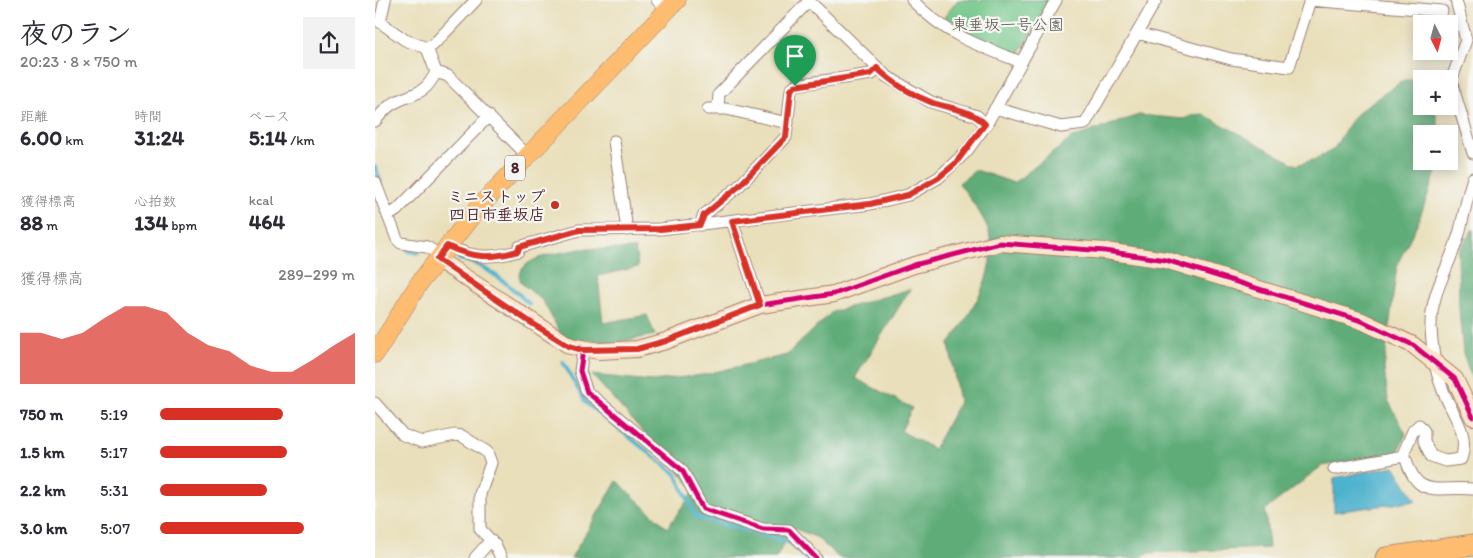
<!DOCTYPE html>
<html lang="ja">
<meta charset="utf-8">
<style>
body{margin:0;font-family:Itim,"Klee One",sans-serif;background:#f2f2f3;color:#2b2b33;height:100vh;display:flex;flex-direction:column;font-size:19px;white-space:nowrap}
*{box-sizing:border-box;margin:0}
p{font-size:16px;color:#7c7c81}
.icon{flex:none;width:28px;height:28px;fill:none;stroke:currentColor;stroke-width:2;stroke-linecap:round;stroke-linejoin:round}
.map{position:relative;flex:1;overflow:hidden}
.sheet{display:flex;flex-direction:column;background:#fff;width:375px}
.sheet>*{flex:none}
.needle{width:32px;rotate:174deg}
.controls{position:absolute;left:1038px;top:15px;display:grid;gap:10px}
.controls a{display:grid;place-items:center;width:45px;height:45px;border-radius:0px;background:#fff;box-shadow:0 2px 12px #0003;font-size:25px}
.pin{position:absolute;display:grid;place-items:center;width:42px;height:42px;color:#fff;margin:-51px -21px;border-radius:50% 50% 50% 0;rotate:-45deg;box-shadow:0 0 5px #0007}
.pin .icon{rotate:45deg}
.round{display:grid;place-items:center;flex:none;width:52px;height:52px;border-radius:0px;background:#f2f2f3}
.headline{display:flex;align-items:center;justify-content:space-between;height:85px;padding:0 20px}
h1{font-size:28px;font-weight:800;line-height:38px}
.stats{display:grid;grid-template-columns:repeat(3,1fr);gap:8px;height:85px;padding:5px 20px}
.stats div{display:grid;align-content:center}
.stats b{font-size:21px;font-weight:800}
.stats small{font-size:14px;font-weight:400}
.stats p{font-size:14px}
.chart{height:140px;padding:10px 20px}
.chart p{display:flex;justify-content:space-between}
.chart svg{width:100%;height:90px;margin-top:5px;fill:#d93025;opacity:.7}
ul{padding:0 20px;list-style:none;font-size:16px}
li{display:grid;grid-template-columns:80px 60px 1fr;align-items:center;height:38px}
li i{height:12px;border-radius:6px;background:#d93025}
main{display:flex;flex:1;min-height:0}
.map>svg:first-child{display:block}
</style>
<main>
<section class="sheet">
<div class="headline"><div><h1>夜のラン</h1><p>20:23 · 8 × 750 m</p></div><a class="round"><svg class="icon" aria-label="share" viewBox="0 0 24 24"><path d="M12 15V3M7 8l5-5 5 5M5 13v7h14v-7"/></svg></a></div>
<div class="stats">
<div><p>距離</p><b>6.00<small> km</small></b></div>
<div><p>時間</p><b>31:24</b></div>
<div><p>ペース</p><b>5:14<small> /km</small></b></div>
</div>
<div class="stats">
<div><p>獲得標高</p><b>88<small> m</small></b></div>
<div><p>心拍数</p><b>134<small> bpm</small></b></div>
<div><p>kcal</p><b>464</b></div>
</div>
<div class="chart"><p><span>獲得標高</span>289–299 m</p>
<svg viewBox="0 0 160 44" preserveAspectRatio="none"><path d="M0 44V19L10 19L20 22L30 19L40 12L50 6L60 6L70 9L80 19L90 25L100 28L110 35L120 38L130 38L140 32L150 25L160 19V44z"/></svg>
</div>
<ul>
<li><b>750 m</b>5:19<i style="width:63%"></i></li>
<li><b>1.5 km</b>5:17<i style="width:65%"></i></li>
<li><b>2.2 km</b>5:31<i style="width:55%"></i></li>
<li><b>3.0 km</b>5:07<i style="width:74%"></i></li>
</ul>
</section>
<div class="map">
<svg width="1098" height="558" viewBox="0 0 1098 558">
<rect width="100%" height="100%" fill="#f6f6f2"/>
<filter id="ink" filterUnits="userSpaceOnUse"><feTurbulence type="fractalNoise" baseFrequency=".02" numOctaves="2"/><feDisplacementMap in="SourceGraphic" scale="10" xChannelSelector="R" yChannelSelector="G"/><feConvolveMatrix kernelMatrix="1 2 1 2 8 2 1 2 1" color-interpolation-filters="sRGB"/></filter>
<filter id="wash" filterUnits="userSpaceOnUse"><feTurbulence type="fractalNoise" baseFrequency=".0096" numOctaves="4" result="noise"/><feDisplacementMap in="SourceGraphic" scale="20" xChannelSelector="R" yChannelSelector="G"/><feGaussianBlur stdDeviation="1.12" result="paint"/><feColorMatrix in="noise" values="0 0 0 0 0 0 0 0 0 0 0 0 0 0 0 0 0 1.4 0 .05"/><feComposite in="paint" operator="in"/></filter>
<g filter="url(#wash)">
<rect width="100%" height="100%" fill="#e9dfba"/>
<path fill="#74c88c" stroke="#5f745c" d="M583,0H675L645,52L640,54L570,22V16Z"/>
<path fill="#5fac78" stroke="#546652" d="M1029,80H1046V106H1059L1065,134H1046V161H1065L1043,222L1022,265L1009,369L1013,400L1031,434L1023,452L947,466L890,510L894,548L772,553L765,558H464L441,537L418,528L401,558H196L242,481L292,528L320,490L217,375L277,381L327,375L412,355L457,312L535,289L480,378L537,408L526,431L559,449L584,402L574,344C597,312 623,273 614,232C612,221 591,193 584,183L601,170L639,183L697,138L764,115L809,119L818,115L828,114L921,165L941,159L959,149L974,123L988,108Z
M1098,229V382L1088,353L1084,309L1083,251Z
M205,249H260L263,267L223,276L228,323L272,315L280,335L238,343L214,340L190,342L168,301L146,283L144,275C152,254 185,254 205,249Z"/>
<path fill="#4eb2cd" stroke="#4c687c" d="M1019,466L1041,501L959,512V478Z"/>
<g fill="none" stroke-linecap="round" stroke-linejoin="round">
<path stroke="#4eb2cd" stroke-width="4" d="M0,167L6,182
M33,251L43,253
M84,259C109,263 136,286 154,304
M188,362L211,403L301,474L321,517L413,542L431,558"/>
</g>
</g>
<g filter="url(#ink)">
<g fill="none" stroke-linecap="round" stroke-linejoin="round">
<g stroke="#9a7f72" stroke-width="13">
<path id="street" d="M10,0L5,22L30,40L52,48L61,72
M282,0L292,10
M537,0C571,35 602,45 646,62
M934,0L1067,11
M1081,0L1091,40L1076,81L1098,153
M434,1L511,76L556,102L602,116L611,125
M762,33L856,59L914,67L935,0
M52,48L58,45L101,0
M343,108L344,94L435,0
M620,108L686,127L710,124L781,0
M333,109H351L413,123
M0,121C5,115 11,108 17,104C38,92 49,97 61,72L73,76L152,155
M239,141L252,230
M1098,178C1092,197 1089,215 1084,234C1075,266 1055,293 1056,328C1057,345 1060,369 1066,385C1074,411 1096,431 1086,459L1070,461L1056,456L1049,441V431L1044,425L1038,431L1029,452C1041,501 1059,486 1098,489
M0,182L22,239L26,243L52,247L65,255
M13,216L22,210L114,116
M357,221L385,305
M325,225L329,215L363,187L411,137L416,90L420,85L497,74L503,69
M72,246C98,258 115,259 143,251L144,247L204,230L285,229L495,204L533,195L563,178L591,152L611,125L681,0
M208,350L205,371L212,392L307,470L328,509L388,529L414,530L441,558
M0,403L28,435L47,442L80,435L87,436L112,452L116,463L105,494V529L120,545L126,558
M959,469L1029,456
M100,558L116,540"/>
</g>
<g stroke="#9a7f72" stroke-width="18">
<path id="secondary" d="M62,259L195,346L224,351L262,349L291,341L385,305L459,294L539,265L625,243L730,251L791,260L987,321L1038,345L1080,379L1098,417"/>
</g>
<g stroke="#9a7f72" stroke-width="19">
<path id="primary" d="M0,354L45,282L102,209L302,0"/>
</g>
<g stroke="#9a7f72" stroke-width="23">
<path id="highway" d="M1011,558L1098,545"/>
</g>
<use href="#street" stroke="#fff" stroke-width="11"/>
<use href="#secondary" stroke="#fee4c6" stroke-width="16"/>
<use href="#primary" stroke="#fdbc70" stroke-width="18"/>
<use href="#highway" stroke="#fdbc70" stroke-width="21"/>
<g stroke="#f6f6f2" stroke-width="8">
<path id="cycleway" d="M62,259L195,346L224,351L262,349L291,341L385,305L459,294L539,265L625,243L730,251L791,260L987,321L1038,345L1080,379L1098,417
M208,350L205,371L212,392L307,470L328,509L388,529L414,530L441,558"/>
</g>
<use href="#cycleway" stroke="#d6006c" stroke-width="5"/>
</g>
</g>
<g fill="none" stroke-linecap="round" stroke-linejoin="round" filter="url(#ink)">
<g stroke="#fff" stroke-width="10">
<path id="route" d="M502,68C517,83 539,96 558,103C577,109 597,110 610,124L580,164L563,178L533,195L495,204L357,221L385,305L291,341L262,349L208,350L194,346L155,322L62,259L72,246C98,258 115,259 143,251L144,247L204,230L285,229L325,225L329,215L363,187L411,137L416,90L420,86L496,74Z"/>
</g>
<use href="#route" stroke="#d93025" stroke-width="6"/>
</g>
<circle fill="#c8321e" stroke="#f6f6f2" stroke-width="2" cx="180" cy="205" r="5"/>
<g text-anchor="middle" stroke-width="4.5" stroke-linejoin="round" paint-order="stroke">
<rect fill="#f6f6f2" stroke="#7e6067" stroke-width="1" x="130" y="155.5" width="20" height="25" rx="4"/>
<g font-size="15" font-weight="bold" fill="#4a1f2b">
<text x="140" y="173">8</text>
</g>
<g font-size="16" fill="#575248" stroke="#f6f6f2">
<text x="633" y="30">東垂坂一号公園</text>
</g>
<g font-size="16" font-weight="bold" fill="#4a1f2b" stroke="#f6f6f2" text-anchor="end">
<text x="170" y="202">ミニストップ<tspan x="170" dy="18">四日市垂坂店</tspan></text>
</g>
</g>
</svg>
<div class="controls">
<a><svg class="needle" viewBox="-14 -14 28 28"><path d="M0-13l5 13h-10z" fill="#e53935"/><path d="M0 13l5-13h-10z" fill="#7c7c81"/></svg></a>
<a>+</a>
<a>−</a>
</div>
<div class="pin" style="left:420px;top:86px;background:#1e9e55"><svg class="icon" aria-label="arrive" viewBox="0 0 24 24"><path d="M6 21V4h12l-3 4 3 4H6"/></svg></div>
</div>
</main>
